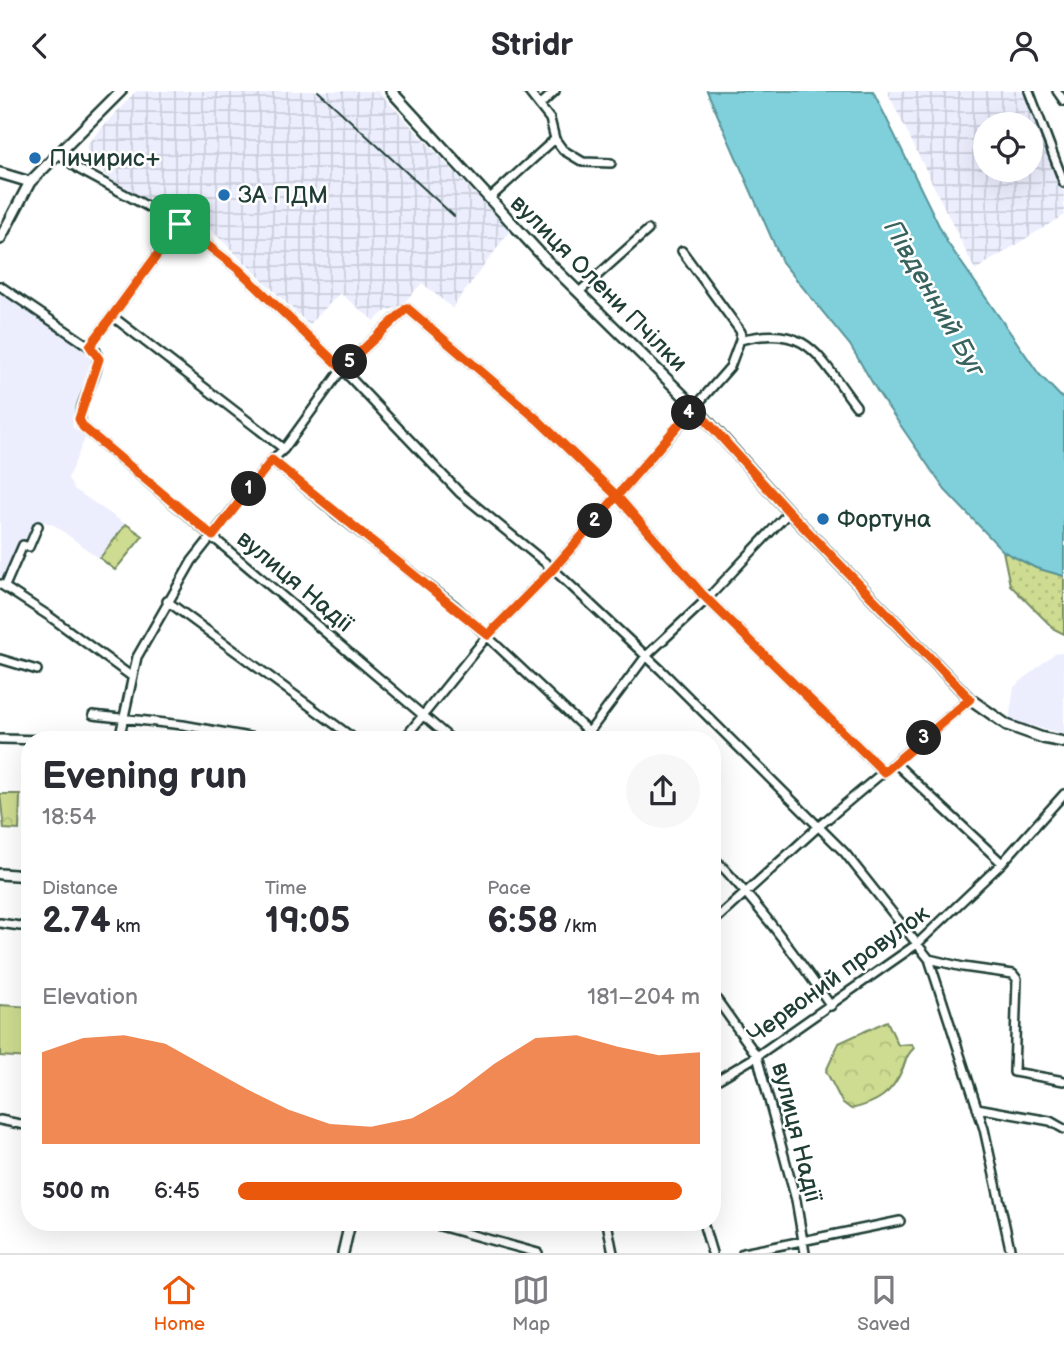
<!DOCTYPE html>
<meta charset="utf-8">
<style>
body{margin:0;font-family:"Balsamiq Sans",sans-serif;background:#f7f7f7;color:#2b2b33;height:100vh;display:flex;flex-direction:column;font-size:26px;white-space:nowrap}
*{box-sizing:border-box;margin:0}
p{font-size:23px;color:#7c7c81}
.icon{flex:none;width:38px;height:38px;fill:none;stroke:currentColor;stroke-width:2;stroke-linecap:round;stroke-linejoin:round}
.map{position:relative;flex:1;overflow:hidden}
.sheet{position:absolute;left:21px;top:640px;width:700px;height:500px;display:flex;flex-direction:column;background:#fff;border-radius:28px;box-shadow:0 7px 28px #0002}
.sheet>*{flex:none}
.tools{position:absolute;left:973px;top:21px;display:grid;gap:14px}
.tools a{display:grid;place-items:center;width:70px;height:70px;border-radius:50%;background:#fff;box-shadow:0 7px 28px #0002;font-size:35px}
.pin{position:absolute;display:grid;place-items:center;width:60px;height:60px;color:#fff;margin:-30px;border-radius:14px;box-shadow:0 4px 10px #0006}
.km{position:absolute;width:35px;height:35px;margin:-18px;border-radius:50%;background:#222;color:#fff;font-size:19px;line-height:35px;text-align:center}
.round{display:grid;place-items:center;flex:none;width:74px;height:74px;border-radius:37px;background:#f7f7f7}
.headline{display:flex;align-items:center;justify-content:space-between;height:119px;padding:0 21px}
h1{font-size:38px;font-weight:700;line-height:52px}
.stats{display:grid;grid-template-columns:repeat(3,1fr);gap:10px;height:119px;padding:7px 21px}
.stats div{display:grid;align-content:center}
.stats b{font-size:35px;font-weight:700}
.stats small{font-size:19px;font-weight:400}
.stats p{font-size:19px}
.chart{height:196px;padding:14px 21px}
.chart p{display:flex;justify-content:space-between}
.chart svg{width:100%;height:126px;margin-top:7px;fill:#ea580c;opacity:.7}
ul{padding:0 21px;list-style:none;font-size:23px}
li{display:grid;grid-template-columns:112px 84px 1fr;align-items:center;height:52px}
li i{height:18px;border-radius:9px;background:#ea580c}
header{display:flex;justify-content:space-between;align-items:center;height:91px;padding:0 21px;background:#fff;font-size:32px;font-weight:700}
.menu{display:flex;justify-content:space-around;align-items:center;height:98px;border-top:2px solid #e1e1e2;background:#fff;font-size:19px;color:#7c7c81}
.menu a{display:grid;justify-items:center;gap:4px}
.menu .selected{color:#ea580c}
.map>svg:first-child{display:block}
</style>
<header><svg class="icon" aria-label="back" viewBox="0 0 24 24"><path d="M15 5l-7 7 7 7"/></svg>Stridr<svg class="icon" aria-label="person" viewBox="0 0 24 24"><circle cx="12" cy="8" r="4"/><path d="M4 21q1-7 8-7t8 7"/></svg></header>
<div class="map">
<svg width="1064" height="1162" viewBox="0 0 1064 1162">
<defs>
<pattern id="industrial-grid" width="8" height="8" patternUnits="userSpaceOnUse" patternTransform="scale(1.75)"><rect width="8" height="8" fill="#eceefe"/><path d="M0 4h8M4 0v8" fill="none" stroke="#cacdda"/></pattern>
<pattern id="grass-dots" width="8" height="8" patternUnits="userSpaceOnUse" patternTransform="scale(1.75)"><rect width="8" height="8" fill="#cddc90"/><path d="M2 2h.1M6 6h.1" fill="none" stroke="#b0be7d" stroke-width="1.8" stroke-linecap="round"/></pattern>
<pattern id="park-crowns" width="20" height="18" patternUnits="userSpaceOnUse" patternTransform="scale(1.75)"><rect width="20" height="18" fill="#cddc90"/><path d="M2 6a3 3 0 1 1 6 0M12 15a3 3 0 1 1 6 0" fill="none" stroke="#b0be7d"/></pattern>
</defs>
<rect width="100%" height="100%" fill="#fff"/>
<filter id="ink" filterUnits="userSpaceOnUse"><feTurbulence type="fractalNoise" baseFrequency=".0143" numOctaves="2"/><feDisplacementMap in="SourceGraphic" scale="14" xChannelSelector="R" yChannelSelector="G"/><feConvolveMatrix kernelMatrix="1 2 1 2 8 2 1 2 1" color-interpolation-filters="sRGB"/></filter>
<g filter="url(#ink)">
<path fill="#eceefe" d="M0,202L94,261L96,270L72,336L86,345L68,387L74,398L143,445L115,479L54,434L38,429L29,452L21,450L6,489L0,486Z
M1055,562H1064V643L1009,629L1014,596Z"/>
<path fill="url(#industrial-grid)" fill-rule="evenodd" d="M136,0H378L510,140L452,217L422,192L402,214L384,221L374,230L340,202L309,234L210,138L184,128L110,88L90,69L86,57L89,51Z
M887,0H1025L1064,98V124L975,179ZM985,33H1031V79H985Z"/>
<path fill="url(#grass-dots)" stroke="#768c62" stroke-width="2" d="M1003,460L1036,477L1064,485V543L1054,538L1010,494Z"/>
<path fill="url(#park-crowns)" stroke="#768c62" stroke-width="2" d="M126,433L143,445L115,479L100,467Z
M0,703H20L19,739L4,738Z
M887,930L898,954L912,953L914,957C907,964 906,968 903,977C892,1003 877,1012 851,1018L842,1011L826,980L839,952Z"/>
<path fill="#cddc90" stroke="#768c62" stroke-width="2" d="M0,914L30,916V967L0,965Z"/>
<path fill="#80d0dc" stroke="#599599" stroke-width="2" d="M707,0H873L947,151L1039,283L1064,309V485L1036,477L1003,460L945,399L879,303L850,254L782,171Z"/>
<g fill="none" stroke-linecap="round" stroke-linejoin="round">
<g stroke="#1f3d34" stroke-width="12">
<path id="minor" d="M528,0L550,28L555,48L563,59L583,71L611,72
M1029,0L1064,92
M1057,0L1064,10
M540,14L555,0
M60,64L80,79L180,133L238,178L342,278L460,402L553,478L661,579L845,762L929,868L984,1038L1011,1162
M489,108L555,48
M682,160L741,241L740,249
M0,195L96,260C105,286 71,313 83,336L452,649
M579,201L648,139
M112,225L284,358
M90,255L180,133
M272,369L335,422L455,515L597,649
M0,493L49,525L131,585
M5,495L23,454L29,456L38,435
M167,510L356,649
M0,568L37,579
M93,624L183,634L266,649
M0,648L47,649
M119,649L137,566L192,470L272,369L284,358L342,278L407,217L538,329L617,405L702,503L884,681
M403,649L488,544L553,478L730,276L740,249C809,231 819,267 856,315
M583,649L646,565L708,507L789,421
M895,672L1002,772
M712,765C757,811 794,862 831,915
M0,832L20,835
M712,832L818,736L970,608
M929,868L963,876L1013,883L1017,888L1014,981L1064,990
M712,902L757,965L796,1109L805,1162
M712,992L757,965L917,853L1002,772L1064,703
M977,1017L1050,1030L1064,1038
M0,1029L30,1035
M429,1132L538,1162
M607,1132L613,1162
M703,1132L712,1162
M743,1162L900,1130"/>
</g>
<g stroke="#1f3d34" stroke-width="14">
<path id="tertiary" d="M391,0L546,169L694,315L789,421L970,608L1007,634L1043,647L1064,651
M0,82L30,91
M0,148L30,91L121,0
M0,783L30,785
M343,1162L350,1132"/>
</g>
<use href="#minor" stroke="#fff" stroke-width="7"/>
<use href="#tertiary" stroke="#fff" stroke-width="9"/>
<path stroke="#1f3d34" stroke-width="2" d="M318,0L454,125"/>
</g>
</g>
<g fill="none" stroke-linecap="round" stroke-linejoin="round" filter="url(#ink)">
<g stroke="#fff" stroke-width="14">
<path id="route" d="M180,133L90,255L99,268L79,328L83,336L213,445L272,369L488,544L553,478L617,405L702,503L884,681L970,608L789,421L694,316L617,405L538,329L407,217L342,278L238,178L180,133"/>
</g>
<use href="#route" stroke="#ea580c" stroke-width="9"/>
</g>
<g fill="#1f6fb2" stroke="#fff" stroke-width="2.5">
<circle cx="35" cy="67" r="7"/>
<circle cx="224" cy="104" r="7"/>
<circle cx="823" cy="428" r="7"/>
</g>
<g text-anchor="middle" stroke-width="5" stroke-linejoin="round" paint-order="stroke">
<g font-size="24" fill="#1f3d34" stroke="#fff" text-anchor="start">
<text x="49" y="75">Пичирис+</text>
<text x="238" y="112">ЗА ПДМ</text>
<text x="837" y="436">Фортуна</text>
</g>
<g font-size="24" fill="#1f3d34" stroke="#fff">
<text transform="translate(599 192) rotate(45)" y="8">вулиця Олени Пчілки</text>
<text transform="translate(295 490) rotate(40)" y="8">вулиця Надії</text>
<text transform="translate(838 883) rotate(-36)" y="8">Червоний провулок</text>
<text transform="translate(797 1041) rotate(76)" y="8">вулиця Надії</text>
</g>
<g font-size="26" font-style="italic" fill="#37625e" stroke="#fff">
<text transform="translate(935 207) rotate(60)" y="9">Південний Буг</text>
</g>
</g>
</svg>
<div class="tools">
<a><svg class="icon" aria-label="locate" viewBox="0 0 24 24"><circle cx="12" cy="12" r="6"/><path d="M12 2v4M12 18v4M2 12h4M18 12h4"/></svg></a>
</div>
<div class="pin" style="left:180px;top:133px;background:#1e9e55"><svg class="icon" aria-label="arrive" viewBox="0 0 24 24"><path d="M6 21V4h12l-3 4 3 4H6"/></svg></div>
<b class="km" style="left:249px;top:398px">1</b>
<b class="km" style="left:595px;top:430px">2</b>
<b class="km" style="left:924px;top:647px">3</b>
<b class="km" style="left:689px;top:322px">4</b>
<b class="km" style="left:350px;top:271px">5</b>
<section class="sheet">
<div class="headline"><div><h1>Evening run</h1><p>18:54</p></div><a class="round"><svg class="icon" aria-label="share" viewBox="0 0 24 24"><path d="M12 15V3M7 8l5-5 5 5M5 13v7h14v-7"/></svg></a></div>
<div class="stats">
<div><p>Distance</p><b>2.74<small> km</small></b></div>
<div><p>Time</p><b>19:05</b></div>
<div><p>Pace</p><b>6:58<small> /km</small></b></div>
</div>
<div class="chart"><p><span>Elevation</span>181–204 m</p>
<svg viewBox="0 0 160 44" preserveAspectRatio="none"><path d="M0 44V12L10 7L20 6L30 9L40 17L50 25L60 32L70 37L80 38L90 35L100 27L110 16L120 7L130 6L140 10L150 13L160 12V44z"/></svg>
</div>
<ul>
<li><b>500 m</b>6:45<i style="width:96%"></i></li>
</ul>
</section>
</div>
<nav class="menu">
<a class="selected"><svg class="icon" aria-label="home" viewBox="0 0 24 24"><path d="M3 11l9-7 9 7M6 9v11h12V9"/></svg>Home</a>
<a><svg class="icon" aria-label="map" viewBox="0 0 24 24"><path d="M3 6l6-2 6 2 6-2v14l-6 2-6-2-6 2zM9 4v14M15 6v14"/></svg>Map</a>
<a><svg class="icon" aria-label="saved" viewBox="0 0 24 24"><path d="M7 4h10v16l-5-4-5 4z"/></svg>Saved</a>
</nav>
